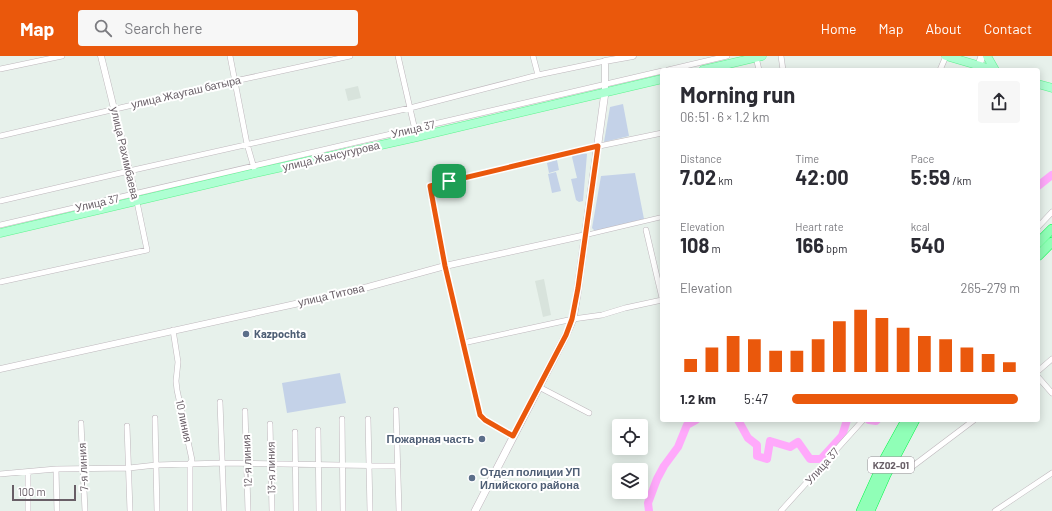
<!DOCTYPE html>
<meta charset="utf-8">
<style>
body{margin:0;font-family:Barlow,sans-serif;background:#f7f7f7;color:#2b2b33;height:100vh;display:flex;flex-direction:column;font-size:15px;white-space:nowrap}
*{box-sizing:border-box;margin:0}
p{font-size:13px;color:#7c7c81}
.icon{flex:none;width:22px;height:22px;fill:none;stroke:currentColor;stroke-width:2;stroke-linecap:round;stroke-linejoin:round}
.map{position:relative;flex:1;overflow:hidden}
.details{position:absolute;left:660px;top:12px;width:380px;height:354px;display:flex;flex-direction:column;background:#fff;border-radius:4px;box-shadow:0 2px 10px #0003}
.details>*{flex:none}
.tools{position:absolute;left:612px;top:363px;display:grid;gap:8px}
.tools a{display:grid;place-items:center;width:36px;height:36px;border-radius:4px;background:#fff;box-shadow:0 2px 10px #0003;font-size:20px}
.scale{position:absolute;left:12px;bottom:10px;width:64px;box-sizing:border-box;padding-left:4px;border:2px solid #685e66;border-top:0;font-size:11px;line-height:14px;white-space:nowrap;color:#685e66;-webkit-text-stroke:3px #fff;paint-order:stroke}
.pin{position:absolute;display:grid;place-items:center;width:34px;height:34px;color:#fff;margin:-17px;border-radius:8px;box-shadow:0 2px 6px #0006}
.round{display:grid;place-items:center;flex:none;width:42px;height:42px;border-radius:4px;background:#f7f7f7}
.summary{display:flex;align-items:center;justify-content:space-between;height:68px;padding:0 20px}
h1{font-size:22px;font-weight:700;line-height:30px}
.metrics{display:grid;grid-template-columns:repeat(3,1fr);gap:6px;height:68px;padding:4px 20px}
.metrics div{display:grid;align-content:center}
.metrics b{font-size:20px;font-weight:700}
.metrics small{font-size:11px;font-weight:400}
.metrics p{font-size:11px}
.chart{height:112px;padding:8px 20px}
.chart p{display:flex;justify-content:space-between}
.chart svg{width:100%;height:72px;margin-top:4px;stroke:#ea580c;stroke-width:6}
ul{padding:0 20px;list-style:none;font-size:13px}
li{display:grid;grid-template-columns:64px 48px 1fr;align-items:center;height:30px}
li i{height:10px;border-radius:5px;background:#ea580c}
header{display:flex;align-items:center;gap:24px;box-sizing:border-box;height:56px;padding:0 20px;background:#ea580c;color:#fff}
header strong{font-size:19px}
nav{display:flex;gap:22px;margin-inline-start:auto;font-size:14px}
.search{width:280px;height:36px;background:#f7f7f7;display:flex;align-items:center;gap:10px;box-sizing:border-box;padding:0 14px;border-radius:4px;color:#7c7c81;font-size:15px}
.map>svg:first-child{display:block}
</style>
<header>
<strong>Map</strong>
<div class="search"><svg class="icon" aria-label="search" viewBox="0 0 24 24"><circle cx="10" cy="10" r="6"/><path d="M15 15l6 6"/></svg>Search here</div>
<nav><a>Home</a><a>Map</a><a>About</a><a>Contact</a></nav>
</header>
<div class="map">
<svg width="1052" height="455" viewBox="0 0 1052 455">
<rect width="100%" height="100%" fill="#e7f1eb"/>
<path fill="#d8e3dc" d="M358,30L361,42L348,45L345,33Z
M544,223L551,259L543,261L535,225Z"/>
<path fill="#c4d2e8" d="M623,48L629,80L604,86L610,51Z
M583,97L587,98L583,145L579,146L576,144L571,123L577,122L572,101L573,98Z
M557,104L559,114L549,117L547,107Z
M556,116L561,135L552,137L548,118Z
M635,117L644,163L595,175L592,172L601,120Z
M340,317L346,347L287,357L282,327Z"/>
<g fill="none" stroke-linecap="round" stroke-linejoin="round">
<path stroke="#ffa9fb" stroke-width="8" d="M1038,130L1052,119
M738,364L748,382L757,389V400L767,403L770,385L790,391L798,386L810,403H821L842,380L847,364
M869,364L876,365L877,364
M649,455L648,447L657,423L664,410L678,391L687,369L696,364"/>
<g stroke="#beb7bc" stroke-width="5">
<path id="pedestrian" d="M586,179L662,161"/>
</g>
<g stroke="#beb7bc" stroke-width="6">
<path id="minor" d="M230,0L247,88L254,112
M398,0L415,74
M533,0L538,19
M781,0L783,14
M756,1L759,14
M0,13L62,0
M668,14L727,0
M940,14L946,0
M662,77L561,98L430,130L445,210L463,287L573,263L602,259L625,252L662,244
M0,80L235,25L350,0
M0,145L129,115L410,52L538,19L605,5
M0,169L662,15
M1038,171L1052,156
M646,174L662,242
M0,226L147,194L137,146
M173,274L178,306L176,325L177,334L192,404L190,407V455
M463,287L480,359L485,364L513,380
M1038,315L1052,303
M1038,321L1052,337
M539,331L589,357
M220,346L224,455
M396,354L399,455
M245,355L248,455
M155,362L157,455
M342,363L343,455
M368,363L370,455
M81,367L85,455
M270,368L272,455
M127,370L130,455
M318,374L319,455
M295,376L296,455
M913,410L974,364
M56,413L57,455
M28,416V455
M0,418L56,413L129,412L156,409L222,407L398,410
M781,455L863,364
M995,455L1052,417"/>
</g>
<g stroke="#beb7bc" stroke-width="7">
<path id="tertiary" d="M101,0L137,146
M605,36V5L633,0
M0,313L304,246L368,231L445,210L586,179"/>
</g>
<g stroke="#bfb5bd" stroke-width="8">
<path id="secondary" d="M979,9L982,0
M475,455L566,279L573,263L578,232L605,36"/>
</g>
<g stroke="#5df48e" stroke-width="9">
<path id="primary" d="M946,0L994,14
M987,0L995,14
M703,14L762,0
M1038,28L1052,32
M0,177L255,117L417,81L662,23"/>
</g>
<g stroke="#00f849" stroke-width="10">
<path id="motorway" d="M1038,187L1052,173
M1038,200L1052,186
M861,455L885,402L906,364
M870,455L886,419L915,364"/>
</g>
<use href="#pedestrian" stroke="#fff" stroke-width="4"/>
<use href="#minor" stroke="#fff" stroke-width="5"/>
<use href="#tertiary" stroke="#fff" stroke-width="6"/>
<use href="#secondary" stroke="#fff" stroke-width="7"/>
<use href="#primary" stroke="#aeffd2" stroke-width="8"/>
<use href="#motorway" stroke="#90ffb7" stroke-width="9"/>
</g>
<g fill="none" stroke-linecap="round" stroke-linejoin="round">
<g stroke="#fff" stroke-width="8">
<path id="route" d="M598,90L578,232L572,263L566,279L513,380L485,364L480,359L445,210L430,130Z"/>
</g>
<use href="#route" stroke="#ea580c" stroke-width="5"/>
</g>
<g fill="#5c6f8a" stroke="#fff" stroke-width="1.5">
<circle cx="246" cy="278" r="4"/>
<circle cx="482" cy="383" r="4"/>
<circle cx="472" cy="422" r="4"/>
</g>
<g text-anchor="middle" stroke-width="4" stroke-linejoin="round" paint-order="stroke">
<rect fill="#fff" stroke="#958e94" stroke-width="1" x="868" y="401" width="46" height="16" rx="3"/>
<g font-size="10" font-weight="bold" fill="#685e66">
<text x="891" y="413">KZ02-01</text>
</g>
<g font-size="11" fill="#685e66" stroke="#fff">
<text transform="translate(186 36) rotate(-13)" y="4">улица Жаугаш батыра</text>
<text transform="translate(413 73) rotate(-13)" y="4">Улица 37</text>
<text transform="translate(125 97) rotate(77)" y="4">улица Рахимбаева</text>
<text transform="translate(331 100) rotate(-13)" y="4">улица Жансугурова</text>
<text transform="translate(97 147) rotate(-13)" y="4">Улица 37</text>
<text transform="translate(331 239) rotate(-13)" y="4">улица Титова</text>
<text transform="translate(184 365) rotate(78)" y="4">10 линия</text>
<text transform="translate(247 405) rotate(-92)" y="4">12-я линия</text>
<text transform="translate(822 410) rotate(-48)" y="4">Улица 37</text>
<text transform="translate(83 411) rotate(-93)" y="4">7-я линия</text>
<text transform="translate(271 412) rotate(-91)" y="4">13-я линия</text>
</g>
<g font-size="11" font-weight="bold" fill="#4e5e75" stroke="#fff" text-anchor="start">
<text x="254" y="282">Kazpochta</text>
<text x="474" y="387" text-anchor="end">Пожарная часть</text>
<text x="480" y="420">Отдел полиции УП<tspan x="480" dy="13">Илийского района</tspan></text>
</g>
</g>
</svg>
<div class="tools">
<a><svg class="icon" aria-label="locate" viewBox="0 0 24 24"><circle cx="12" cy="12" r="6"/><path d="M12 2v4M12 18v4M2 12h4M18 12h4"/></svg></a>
<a><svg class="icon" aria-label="layers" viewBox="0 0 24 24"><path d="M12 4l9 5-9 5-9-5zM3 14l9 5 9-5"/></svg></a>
</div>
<div class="scale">100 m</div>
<div class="pin" style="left:449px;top:125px;background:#1e9e55"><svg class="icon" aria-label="arrive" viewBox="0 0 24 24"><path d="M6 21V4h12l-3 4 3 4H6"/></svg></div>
<section class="details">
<div class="summary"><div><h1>Morning run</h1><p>06:51 · 6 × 1.2 km</p></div><a class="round"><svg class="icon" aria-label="share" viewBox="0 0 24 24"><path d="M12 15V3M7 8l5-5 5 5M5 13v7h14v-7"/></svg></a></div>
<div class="metrics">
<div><p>Distance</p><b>7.02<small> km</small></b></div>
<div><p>Time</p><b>42:00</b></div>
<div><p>Pace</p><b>5:59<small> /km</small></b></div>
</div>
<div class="metrics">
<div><p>Elevation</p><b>108<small> m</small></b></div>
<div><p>Heart rate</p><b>166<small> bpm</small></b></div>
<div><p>kcal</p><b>540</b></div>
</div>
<div class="chart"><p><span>Elevation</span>265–279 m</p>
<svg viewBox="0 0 160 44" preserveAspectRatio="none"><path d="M5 44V36M15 44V29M25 44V22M35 44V24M45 44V31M55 44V31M65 44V24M75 44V13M85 44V6M95 44V11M105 44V17M115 44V22M125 44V24M135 44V29M145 44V33M155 44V38"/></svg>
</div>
<ul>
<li><b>1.2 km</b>5:47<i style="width:99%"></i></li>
</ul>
</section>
</div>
